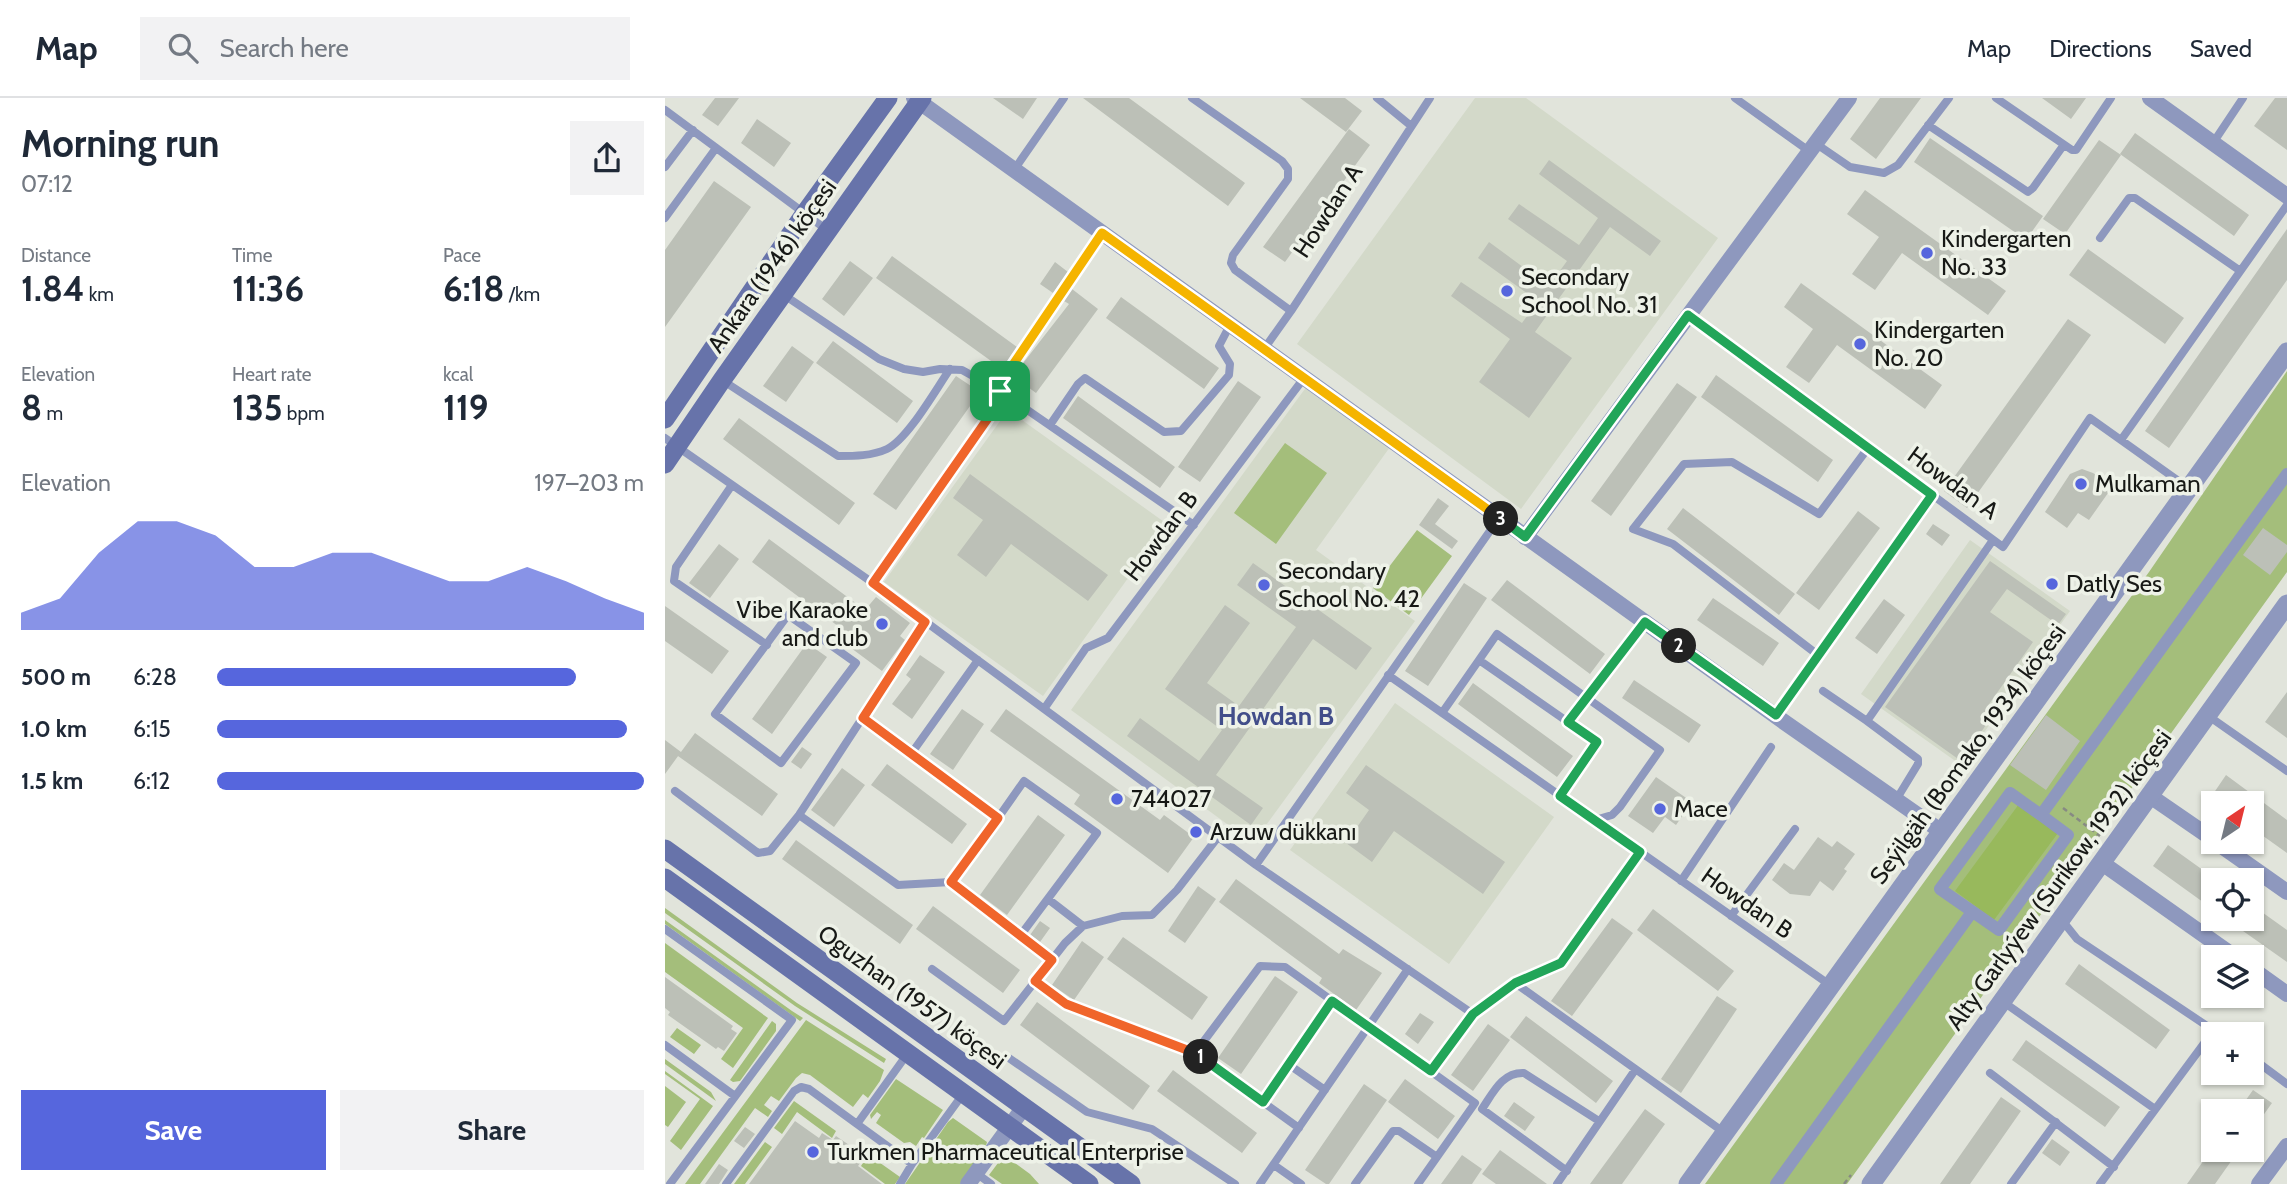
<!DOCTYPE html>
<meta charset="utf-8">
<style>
body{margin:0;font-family:Cabin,sans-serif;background:#f2f2f3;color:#1f2937;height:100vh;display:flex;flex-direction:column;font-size:26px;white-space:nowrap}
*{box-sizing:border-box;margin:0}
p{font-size:23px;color:#747a83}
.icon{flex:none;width:38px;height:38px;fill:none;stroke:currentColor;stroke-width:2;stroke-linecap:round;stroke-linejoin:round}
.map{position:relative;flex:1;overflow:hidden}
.details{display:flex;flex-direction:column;background:#fff;width:665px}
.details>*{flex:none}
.needle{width:46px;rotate:35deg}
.buttons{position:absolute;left:1536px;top:693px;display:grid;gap:14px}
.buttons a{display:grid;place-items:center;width:63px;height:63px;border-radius:0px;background:#fff;box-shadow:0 2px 5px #0004;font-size:35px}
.pin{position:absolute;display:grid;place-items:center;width:60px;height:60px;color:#fff;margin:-30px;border-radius:14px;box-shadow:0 4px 10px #0006}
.km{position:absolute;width:35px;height:35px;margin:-18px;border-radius:50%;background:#222;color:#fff;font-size:19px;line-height:35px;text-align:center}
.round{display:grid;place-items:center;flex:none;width:74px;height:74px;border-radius:0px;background:#f2f2f3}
.overview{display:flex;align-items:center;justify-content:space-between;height:119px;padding:0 21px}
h1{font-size:38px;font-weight:700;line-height:52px}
.stats{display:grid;grid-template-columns:repeat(3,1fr);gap:10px;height:119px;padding:7px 21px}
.stats div{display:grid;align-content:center}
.stats b{font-size:35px;font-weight:700}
.stats small{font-size:19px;font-weight:400}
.stats p{font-size:19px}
.chart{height:196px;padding:14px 21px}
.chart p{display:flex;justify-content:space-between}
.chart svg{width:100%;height:126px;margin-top:7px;fill:#5666dd;opacity:.7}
.cta{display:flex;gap:14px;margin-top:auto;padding:14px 21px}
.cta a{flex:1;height:80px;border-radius:0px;background:#5666dd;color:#fff;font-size:28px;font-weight:700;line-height:80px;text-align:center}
.cta a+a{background:#f2f2f3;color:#1f2937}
ul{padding:0 21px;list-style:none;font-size:23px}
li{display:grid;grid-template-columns:112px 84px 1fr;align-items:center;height:52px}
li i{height:18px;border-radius:9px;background:#5666dd}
header{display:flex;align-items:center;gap:42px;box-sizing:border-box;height:98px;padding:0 35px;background:#fff;border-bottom:2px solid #e0e1e3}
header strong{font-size:33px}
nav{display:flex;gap:38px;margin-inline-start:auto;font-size:24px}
.search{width:490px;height:63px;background:#f2f2f3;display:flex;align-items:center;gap:18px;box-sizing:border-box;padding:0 24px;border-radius:0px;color:#747a83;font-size:26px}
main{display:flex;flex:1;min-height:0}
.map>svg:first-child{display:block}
</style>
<header>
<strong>Map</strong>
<div class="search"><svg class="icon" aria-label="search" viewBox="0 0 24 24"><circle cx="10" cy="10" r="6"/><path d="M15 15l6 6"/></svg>Search here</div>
<nav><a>Map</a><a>Directions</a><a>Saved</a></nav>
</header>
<main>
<section class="details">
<div class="overview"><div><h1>Morning run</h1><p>07:12</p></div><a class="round"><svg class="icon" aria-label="share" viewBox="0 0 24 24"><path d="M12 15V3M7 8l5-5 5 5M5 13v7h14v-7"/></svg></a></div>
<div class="stats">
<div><p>Distance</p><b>1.84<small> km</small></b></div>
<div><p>Time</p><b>11:36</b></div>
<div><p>Pace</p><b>6:18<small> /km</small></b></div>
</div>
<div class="stats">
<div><p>Elevation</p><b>8<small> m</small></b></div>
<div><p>Heart rate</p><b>135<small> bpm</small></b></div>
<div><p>kcal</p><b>119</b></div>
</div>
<div class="chart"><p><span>Elevation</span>197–203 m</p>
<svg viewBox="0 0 160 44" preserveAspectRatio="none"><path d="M0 44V38L10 33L20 17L30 6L40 6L50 11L60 22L70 22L80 17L90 17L100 22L110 27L120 27L130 22L140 27L150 33L160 38V44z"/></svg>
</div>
<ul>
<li><b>500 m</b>6:28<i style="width:84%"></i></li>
<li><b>1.0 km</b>6:15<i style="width:96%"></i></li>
<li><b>1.5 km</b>6:12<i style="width:100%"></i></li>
</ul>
<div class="cta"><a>Save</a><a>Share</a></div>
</section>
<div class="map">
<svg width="1622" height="1086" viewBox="0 0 1622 1086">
<rect width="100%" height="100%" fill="#e1e4db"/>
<path fill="#d3d9c9" d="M810,0H861L1053,140L856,411L632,246Z
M642,288L725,349L651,452L750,523L588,745L406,612Z
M343,312L502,426L378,598L219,484Z
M1305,442L1405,513L1296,667L1196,596Z
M730,605L889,719L784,866L625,752Z"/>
<path fill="#a4be7b" d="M1622,273V474L1182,1086H1040L1484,474Z
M620,345L662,375L611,446L569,415Z
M752,432L787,458L744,517L708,490Z
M0,810L132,905L221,961L219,965L130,908L0,815Z
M0,822L127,913L138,920L135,923L0,826Z
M0,845L103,920L68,970L56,961L78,930L0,874Z
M141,922L219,972L215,983L203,1000L198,996L188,1009L145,977L137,975L131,980L114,1003L106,998L99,1007L107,1013L103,1019L90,1010L35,1086H20Z
M107,923L111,926V933L75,983L68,984L65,982Z
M12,930L36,947L29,956L5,939Z
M0,961L46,994L51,1003L0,966Z
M0,973L48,1008L16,1052L5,1043L35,1001L0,976Z
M231,981L278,1012L259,1040L257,1039L251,1048L245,1044L239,1045L211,1025L216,1017L212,1014L206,1021L205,1017Z
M0,988L21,1004L3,1029L0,1027Z
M129,1003L171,1033L167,1040L132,1014L117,1036L109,1030Z
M288,1020L322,1044L320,1051L295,1086H240L283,1024Z
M100,1044L107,1049L80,1086H69Z
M194,1050L235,1079L230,1086H220L196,1068L199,1063L189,1056Z
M339,1057L365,1076L374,1086H337L324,1077Z"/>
<path fill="#98b95c" d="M1354,706L1393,735L1329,822L1290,793Z"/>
<path fill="#bcc0b7" d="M50,0H74L53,28L37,17Z
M328,0H372L358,21Z
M418,0H464L580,85L563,108Z
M635,0H680L697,13L681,34Z
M1215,0H1256L1211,61L1185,41Z
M1377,0H1421L1406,21Z
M1610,0H1622V52L1589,28Z
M92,21L126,45L109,69L76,45Z
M684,31L705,47L620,164L598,149Z
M1470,35L1584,117L1569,138L1455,56Z
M1265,40L1378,118L1361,142L1249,64Z
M1434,42L1456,57L1400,136L1378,121Z
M884,62L996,143L985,158L945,129L870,234L907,260L864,320L814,284L845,241L786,198L796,184L857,225L873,203L813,160L824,144L884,188L902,163L843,121L854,106L914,147L933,120L874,76Z
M49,83L86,109L0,229V152Z
M1200,92L1341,193L1323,217L1237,155L1210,192L1187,176L1214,139L1182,116Z
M1622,131V182L1504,350L1480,333Z
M1423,151L1519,220L1500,246L1404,177Z
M227,158L352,249L338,270L334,267L333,268L211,180Z
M185,163L208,180L179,218L157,201Z
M390,164L403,174L388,195L375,186Z
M1136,185L1277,287L1260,311L1172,247L1144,285L1121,269L1148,231L1119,209Z
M407,191L433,211L371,295L348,278L404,206L399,203Z
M456,199L554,270L539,291L441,220Z
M1403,221L1426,237L1302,410L1279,393Z
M168,243L248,303L232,325L151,265Z
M127,248L149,264L121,304L98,288Z
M1051,277L1168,362L1153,384L1036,299Z
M291,278L315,294L231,412L208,396Z
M573,283L596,299L535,384L513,369Z
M1012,285L1032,299L946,418L926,403Z
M413,298L510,369L495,390L398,320Z
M74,320L190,405L174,427L58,341Z
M1417,371L1428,375L1448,388L1424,422L1413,415L1402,430L1380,414L1405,376Z
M305,376L443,477L423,503L346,446L321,479L292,457L318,422L288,400Z
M773,400L784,408L770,426L793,443L787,451L754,427Z
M1018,410L1130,496L1114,517L1002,431Z
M1193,413L1215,430L1154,512L1131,495Z
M1268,426L1285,437L1277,448L1261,436Z
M1598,430L1622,447V454L1605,477L1578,457Z
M104,441L200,512L211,499L245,525L235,538L240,542L217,573L186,550L189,540L87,464Z
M54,446L74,461L45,500L24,485Z
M1325,463L1401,516L1393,527L1342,491L1325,514L1368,544L1322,609L1330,614L1296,663L1220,609Z
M588,465L707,550L691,572L648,541L551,677L598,710L586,727L462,638L475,620L534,663L557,632L500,591L560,507L585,525L542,585L574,608L631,529L572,487Z
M842,482L940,556L925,576L826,502Z
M799,485L822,500L763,588L740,573Z
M1048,500L1114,545L1098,568L1032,522Z
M1219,501L1240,517L1212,556L1190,540Z
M0,508L64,553L47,576L0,543Z
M142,545L162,559L107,636L87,621Z
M255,557L280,574L247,621L227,606L246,581L241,577Z
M969,582L1036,627L1024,645L957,600Z
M808,585L908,658L892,679L793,606Z
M1622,594V640L1600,624Z
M297,611L319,626L288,672L265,656Z
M341,611L495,722L499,717L529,739L503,775L409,706L415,697L325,633Z
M1381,617L1415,643L1381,692L1345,667Z
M30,635L113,696L97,718L13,658Z
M0,642L16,654L0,676Z
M137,649L147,656L136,671L126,664Z
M222,666L302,726L287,746L206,687Z
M701,667L840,764L818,796L729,733L707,764L681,745L704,712L681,695Z
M177,670L200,687L169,729L146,712Z
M1561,677L1622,722V755L1587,730V705H1554L1546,699Z
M991,679L1027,704L1011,727L1000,719L988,735L963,718Z
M373,717L400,737L342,817L315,797Z
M1153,739L1167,749L1172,743L1190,756L1179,771L1182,773L1168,793L1155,783L1145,798L1125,796L1107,782L1119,765L1129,772Z
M131,742L248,827L235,846L117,761Z
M1503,747L1549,780V812L1488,768Z
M571,781L674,856L678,851L717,875L691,912L654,885L657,880L554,804Z
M533,788L551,801L520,845L503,833Z
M1587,807L1622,832V864L1561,821H1587Z
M268,808L355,872L338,895L251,831Z
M988,811L1069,873L1053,893L972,832Z
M947,820L968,835L907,918L886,903Z
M375,823L385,830L375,844L365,837Z
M458,839L543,899L527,922L442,861Z
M417,843L439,859L409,902L387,887Z
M1414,866L1505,932L1491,951L1400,886Z
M610,878L633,894L576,976L553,960Z
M0,879L68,928L66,931L72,935L59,953L53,949L51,951L3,917L5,914L0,910Z
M1052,898L1072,911L1016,995L996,981Z
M372,904L485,988L468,1012L355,927Z
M755,915L769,924L753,946L740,936Z
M861,918L948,983L931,1005L845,939Z
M823,926L845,942L808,993L786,977Z
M1361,942L1455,1009L1440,1029L1347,962Z
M508,972L592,1035L577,1055L492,993Z
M740,981L790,1018L773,1041L723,1004Z
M699,986L722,1002L664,1086H661L640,1072Z
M1588,992L1607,1005L1587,1033V1013H1573Z
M1336,999L1356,1013L1305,1086H1275Z
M849,1004L870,1019L860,1033L839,1018Z
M980,1011L1000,1026L957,1086H925Z
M130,1023L154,1040L157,1035L168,1042L171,1038L190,1051L186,1056L196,1064L193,1068L217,1086H84Z
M80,1029L90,1036L79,1050L69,1043Z
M1387,1041L1405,1054L1395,1068L1377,1055Z
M835,1052L882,1086H831L817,1076Z
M1546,1052H1574L1550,1086H1522Z
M797,1057L817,1071L807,1086H776Z
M54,1066L63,1072L54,1086H40Z"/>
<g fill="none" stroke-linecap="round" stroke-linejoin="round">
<path stroke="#878a83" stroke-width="2.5" stroke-dasharray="5 3.5" stroke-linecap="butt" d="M1398,710L1435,738
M1371,799L1384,811
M1179,1086L1186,1077"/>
<path stroke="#8e98be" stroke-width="8" d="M527,0L617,63L623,71V81L568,157L566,165L570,172L626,213
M712,0L745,27
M1070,0L1144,53
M1331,0L1407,52H1411L1446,0
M0,12L162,132
M1263,27L1363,94L1368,90L1398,48
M1150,45L1185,69L1219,75L1233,67L1284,0
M1548,45L1578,0
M0,69L28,32
M349,72L399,0
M0,120L51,50
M1435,140L1464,100H1470L1574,172
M119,197L214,261L239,271L258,274L275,271L297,272L335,293L529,427
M1023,217L1338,449L1425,320L1522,389
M599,251L626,213L765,0
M57,282L173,358C189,358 207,358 222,351C243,341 271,291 285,271
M385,327L413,286L420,280L499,334L516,333L564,277L565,266L554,248L565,227
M0,340L208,485L591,767L808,916L850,885L896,865L975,754
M1456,342L1622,107
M67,387L11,469L9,483L102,547
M208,485L335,303V286L437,135
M123,517L191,565L116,665L50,616Z
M1153,557L1008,446L968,431L1019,366L1067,364L1154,416L1203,350
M723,577L1165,887
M1158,593L1202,623
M379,611L421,550L443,540L639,280
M777,615L814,562
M1111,617L1267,397
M1542,617L1622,673
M903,624L814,562L832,536L995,652L955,709L947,717L930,722
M246,656L313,562
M10,693L93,755L105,753L134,717L260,524
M896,698L932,644L903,624L980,524
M1231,702L1253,666V661L1202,623L1328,442
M134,717L233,787L286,784L333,720L198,620
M591,767L834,420
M1016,783L1106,649
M286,784L355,838L432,735L359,683L333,720
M383,801L418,828
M1066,818L1130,731
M1396,821L1412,841L1554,936
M0,831L127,922L5,1086
M355,838L387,862
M267,871L339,923L400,845L418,828L457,818L487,817L512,792L553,739
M370,883L401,906L530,955L595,868L620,869L810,1005L753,1086
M850,885L1060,1035
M1337,903L1490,1011
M0,947L70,998
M243,955L192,1026L247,1066L298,996
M530,955L634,1030
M341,958L422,1014L487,1031L570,1086
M1587,960L1622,986
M623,966L660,992
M766,973L808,916
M1325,975L1449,1069
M598,1004L667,903
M609,1067L636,1086
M902,1073L817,1011C828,995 837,974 859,975L934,1023
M311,1075L326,1086
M61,1086L129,993L136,989L144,991L192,1026
M235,1086L247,1066
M595,1086L743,871
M690,1086L728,1033H734L772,1059
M892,1086L970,972
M1346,1086L1391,1024
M1435,1086L1549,932"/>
<path stroke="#8e98be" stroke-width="12" d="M1376,717L1403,737L1334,832L1275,791L1345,695L1376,717L1622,376
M1111,1086L1307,814"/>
<path stroke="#8e98be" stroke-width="16" d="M249,0L1122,626L1277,734
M1485,0L1622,98
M860,439L1184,0
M1485,698L1549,742
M1551,744L1622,794
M1437,765L1570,859
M1587,871L1622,896
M303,1086L359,1009
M1594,1086L1622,1048"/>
<path stroke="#8e98be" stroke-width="19" d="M1023,1086L1622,254
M1206,1086L1622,506"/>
<path stroke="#6773aa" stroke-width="19" d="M0,321L140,115L223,0
M0,366L57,282L257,0
M0,751L466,1086
M0,780L424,1086"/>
</g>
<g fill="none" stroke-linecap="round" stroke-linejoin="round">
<g stroke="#fff" stroke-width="14">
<path id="split-1" d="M335,293V303L208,485L260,524L198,620L333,720L286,784L387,862L370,883L401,906L530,955L536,959"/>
</g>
<g stroke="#fff" stroke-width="14">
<path id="split-2" d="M536,959L598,1004L667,903L766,973L808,916L850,885L896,865L975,754L895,698L932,644L903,624L980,524L1014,548"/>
</g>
<g stroke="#fff" stroke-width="14">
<path id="split-3" d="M836,421L860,439L1023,217L1267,397L1111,617L1014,548"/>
</g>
<g stroke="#fff" stroke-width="14">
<path id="split-4" d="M335,293V286L437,135L836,421"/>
</g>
<use href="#split-1" stroke="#f0652b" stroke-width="9"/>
<use href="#split-2" stroke="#22a559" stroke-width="9"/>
<use href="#split-3" stroke="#22a559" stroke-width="9"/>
<use href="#split-4" stroke="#f5b400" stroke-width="9"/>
</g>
<g fill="#5666dd" stroke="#eef2e8" stroke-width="2.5">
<circle cx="1262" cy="155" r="7"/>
<circle cx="842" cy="193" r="7"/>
<circle cx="1195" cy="246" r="7"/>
<circle cx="1416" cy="386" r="7"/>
<circle cx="1387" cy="486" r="7"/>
<circle cx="599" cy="487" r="7"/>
<circle cx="217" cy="526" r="7"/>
<circle cx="452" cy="701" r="7"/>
<circle cx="995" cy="711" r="7"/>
<circle cx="531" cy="734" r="7"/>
<circle cx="148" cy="1054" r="7"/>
</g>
<g text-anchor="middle" stroke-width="7" stroke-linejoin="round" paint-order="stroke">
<g font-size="24" fill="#171916" stroke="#eef2e8">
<text transform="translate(663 113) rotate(-57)" y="8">Howdan A</text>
<text transform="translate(107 168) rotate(-55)" y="8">Ankara (1946) köçesi</text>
<text transform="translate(1288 385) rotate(36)" y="8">Howdan A</text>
<text transform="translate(496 438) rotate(-53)" y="8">Howdan B</text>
<text transform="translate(1303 656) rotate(-54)" y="8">Seýilgäh (Bomako, 1934) köçesi</text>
<text transform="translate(1394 782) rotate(-54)" y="8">Alty Garlyýew (Surikow, 1932) köçesi</text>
<text transform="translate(1082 805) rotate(35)" y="8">Howdan B</text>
<text transform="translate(247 899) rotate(36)" y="8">Oguzhan (1957) köçesi</text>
</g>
<g font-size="24" fill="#171916" stroke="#eef2e8" text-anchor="start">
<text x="1276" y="149">Kindergarten<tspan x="1276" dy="28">No. 33</tspan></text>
<text x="856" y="187">Secondary<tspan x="856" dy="28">School No. 31</tspan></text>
<text x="1209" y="240">Kindergarten<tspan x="1209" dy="28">No. 20</tspan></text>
<text x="1430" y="394">Mulkaman</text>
<text x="613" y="481">Secondary<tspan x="613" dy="28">School No. 42</tspan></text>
<text x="1401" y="494">Datly Ses</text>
<text x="203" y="520" text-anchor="end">Vibe Karaoke<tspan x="203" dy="28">and club</tspan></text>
<text x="466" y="709">744027</text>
<text x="1009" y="719">Mace</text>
<text x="545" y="742">Arzuw dükkanı</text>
<text x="162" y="1062">Turkmen Pharmaceutical Enterprise</text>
</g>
<g font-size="26" font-weight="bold" fill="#424e8a" stroke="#eef2e8">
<text x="611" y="627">Howdan B</text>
</g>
</g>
</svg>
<div class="buttons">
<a><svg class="needle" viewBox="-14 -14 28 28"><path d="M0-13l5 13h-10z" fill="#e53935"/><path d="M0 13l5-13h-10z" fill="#747a83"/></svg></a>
<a><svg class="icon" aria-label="locate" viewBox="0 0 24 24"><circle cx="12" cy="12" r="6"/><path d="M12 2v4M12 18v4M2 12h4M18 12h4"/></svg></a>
<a><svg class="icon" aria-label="layers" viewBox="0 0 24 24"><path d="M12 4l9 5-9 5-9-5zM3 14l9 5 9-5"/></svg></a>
<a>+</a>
<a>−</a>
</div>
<div class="pin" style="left:335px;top:293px;background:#1e9e55"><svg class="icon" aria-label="arrive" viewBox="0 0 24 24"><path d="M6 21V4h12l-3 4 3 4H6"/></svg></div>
<b class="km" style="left:536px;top:959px">1</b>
<b class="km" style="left:1014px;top:548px">2</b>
<b class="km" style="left:836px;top:421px">3</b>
</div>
</main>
